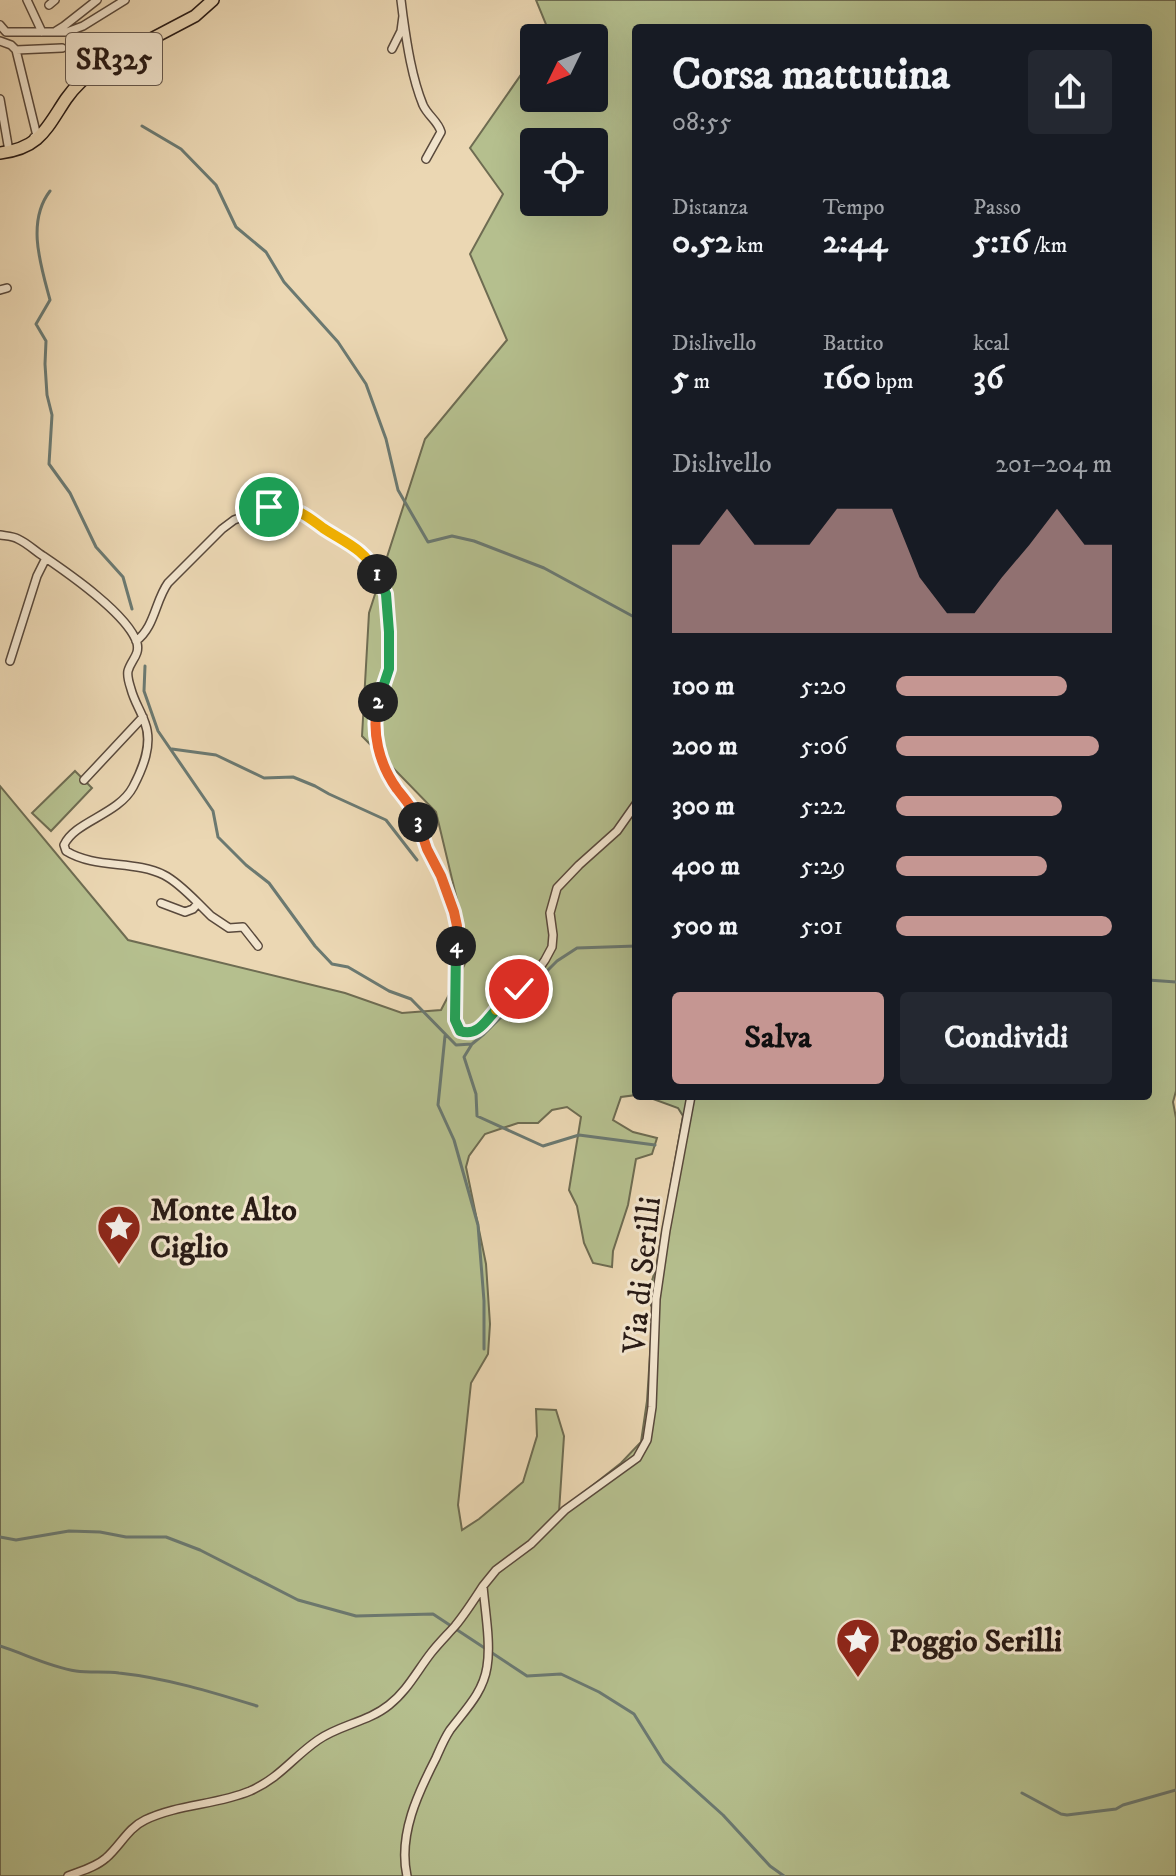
<!DOCTYPE html>
<html lang="it">
<meta charset="utf-8">
<style>
body{margin:0;font-family:"IM FELL DW Pica",serif;background:#242831;color:#f1f3f6;height:100vh;display:flex;flex-direction:column;font-size:30px;white-space:nowrap}
*{box-sizing:border-box;margin:0}
p{font-size:26px;color:#9ea1a6}
.icon{flex:none;width:44px;height:44px;fill:none;stroke:currentColor;stroke-width:2;stroke-linecap:round;stroke-linejoin:round}
.map{position:relative;flex:1;overflow:hidden}
.side{position:absolute;left:632px;top:24px;width:520px;height:1076px;display:flex;flex-direction:column;background:#171b24;border-radius:8px;box-shadow:0 8px 32px #0002}
.side>*{flex:none}
.needle{width:52px;rotate:227deg}
.buttons{position:absolute;left:520px;top:24px;display:grid;gap:16px}
.buttons a{display:grid;place-items:center;width:88px;height:88px;border-radius:8px;background:#171b24;box-shadow:0 8px 32px #0002;font-size:40px}
.pin{position:absolute;display:grid;place-items:center;width:68px;height:68px;color:#fff;margin:-34px;border:4px solid #fff;border-radius:50%;box-shadow:0 2px 8px #0007}
.km{position:absolute;width:40px;height:40px;margin:-20px;border-radius:50%;background:#222;color:#fff;font-size:22px;line-height:40px;text-align:center}
.round{display:grid;place-items:center;flex:none;width:84px;height:84px;border-radius:8px;background:#242831}
.overview{display:flex;align-items:center;justify-content:space-between;height:136px;padding:0 40px}
h1{font-size:44px;font-weight:800;line-height:60px}
.stats{display:grid;grid-template-columns:repeat(3,1fr);gap:12px;height:136px;padding:8px 40px}
.stats div{display:grid;align-content:center}
.stats b{font-size:34px;font-weight:800}
.stats small{font-size:22px;font-weight:400}
.stats p{font-size:22px}
.chart{height:224px;padding:16px 40px}
.chart p{display:flex;justify-content:space-between}
.chart svg{width:100%;height:144px;margin-top:8px;fill:#c59692;opacity:.7}
.primary-button{display:flex;gap:16px;margin-top:auto;padding:16px 40px}
.primary-button a{flex:1;height:92px;border-radius:8px;background:#c59692;color:#111;font-size:32px;font-weight:800;line-height:92px;text-align:center}
.primary-button a+a{background:#242831;color:#f1f3f6}
ul{padding:0 40px;list-style:none;font-size:26px}
li{display:grid;grid-template-columns:128px 96px 1fr;align-items:center;height:60px}
li i{height:20px;border-radius:10px;background:#c59692}
.map>svg:first-child{display:block}
</style>
<div class="map">
<svg width="1176" height="1876" viewBox="0 0 1176 1876">
<rect width="100%" height="100%" fill="#ebd7b3"/>
<filter id="stains"><feTurbulence type="fractalNoise" baseFrequency=".0025" numOctaves="4"/><feColorMatrix values="0 0 0 0 .2 0 0 0 0 .09 0 0 0 0 .02 0 0 0 .5 -.17"/></filter>
<radialGradient id="worn" r=".72"><stop offset=".6" stop-color="#630" stop-opacity="0"/><stop offset="1" stop-color="#630" stop-opacity=".3"/></radialGradient>
<path fill="#b5bf8e" stroke="#6e6c52" stroke-width="2" fill-rule="evenodd" d="M536,0H1176V1091L1173,1102L1176,1118V1876H0V786L128,940L345,993L402,1013L441,1010L470,954L436,812L362,736L369,613L425,439L507,340L470,254L503,194L470,148L534,56V98H594V38H547L550,34ZM636,28H1148V1096H645L678,1108L683,1116L656,1267L647,1298L653,1309L647,1401L641,1442L621,1463L559,1512L564,1436L556,1410L536,1409L537,1436L523,1482L479,1519L462,1530L458,1505L471,1383L488,1354L490,1324L486,1264L466,1167L469,1156L485,1134L518,1123H538L552,1110L567,1107L581,1117L569,1190L577,1206L584,1243L593,1263L612,1267L613,1251L628,1205L636,1159L652,1154L657,1138L633,1132L613,1120L621,1097L636,1095ZM534,142H594V202H534Z
M75,771L92,788L51,831L32,813Z"/>
<g fill="none" stroke-linecap="round" stroke-linejoin="round">
<path stroke="#6b7971" stroke-width="3" d="M142,126L181,149L216,185L236,227L266,252L284,282L338,342L366,384L386,439L398,490L428,542L452,536L474,541L544,568L636,618
M50,191C26,222 41,266 50,300L36,324L46,341L45,364L47,395L52,415L49,464L70,493L96,547L123,577L132,609
M145,666L144,691L158,731L213,811L218,837L246,865L269,883L315,946L332,964L348,967L389,991L411,999L456,1045L472,1044L484,1034L557,961L577,948L636,946
M172,749L216,755L264,778L293,777L315,786L329,794L386,820L417,860
M1148,980L1176,982
M445,1036L438,1105L454,1140L478,1225L484,1301V1349
M472,1044L464,1057L476,1094L477,1116L543,1146L579,1135L655,1145
M0,1537L16,1540L69,1531L100,1532L126,1537H166L200,1550L298,1600L356,1616L433,1614L527,1676L561,1674L599,1692L634,1714L664,1762L723,1815L770,1866L784,1876
M0,1646C25,1654 50,1667 76,1671C90,1673 105,1671 119,1673C166,1678 212,1692 257,1706
M1022,1793L1061,1814L1067,1815L1116,1809L1123,1805L1176,1790"/>
<g stroke="#59493c" stroke-width="10">
<path id="street" d="M27,0L42,32
M49,5L55,0
M403,16C407,45 412,78 423,105C428,116 438,121 441,132L426,159
M0,25L6,32H67L83,26L125,0
M56,31L64,26L97,0
M0,41L11,45L16,50L37,136L34,137
M392,49L401,31L403,16L401,0
M16,50L62,48
M78,52L90,59L98,67
M0,99L9,151
M0,290L7,288
M0,535C6,536 13,536 18,539C27,543 35,551 43,556C68,573 128,614 137,643C140,655 131,660 128,671C127,676 129,683 131,689C134,701 141,711 145,723C153,744 143,768 133,787C118,815 75,821 64,845L66,851C95,869 135,860 164,875C176,881 188,893 198,903L193,909L185,912L161,903
M136,641C155,627 155,601 168,583L222,529L234,520L269,507L286,509L305,514L332,534L350,542L373,566L386,594L389,632V669L377,704L375,722L379,755L395,786L416,815L427,849L441,876L451,902L457,926L455,1020L460,1031C467,1034 471,1033 478,1030L536,973L545,960L552,947L553,935L550,913L557,888L579,865L617,831L636,804
M10,661L37,576L46,558
M84,780L143,717
M198,903L211,916L229,928L243,927L258,946
M68,1876C81,1871 96,1867 106,1858C120,1846 128,1828 145,1820C178,1804 217,1805 250,1791C281,1777 292,1758 318,1740C339,1725 368,1722 389,1705C407,1691 417,1671 431,1653C438,1644 447,1635 455,1626C465,1614 474,1600 483,1586
M407,1876C398,1835 418,1793 436,1758C440,1749 444,1739 450,1730C465,1710 483,1693 487,1667C491,1643 485,1611 483,1586L496,1570L531,1544L565,1510L637,1458L647,1440L652,1407L656,1299L666,1230L691,1096"/>
</g>
<g stroke="#281a15" stroke-width="14">
<path id="primary" d="M0,153C40,148 46,129 66,99C75,86 86,77 98,67L195,16L213,0"/>
</g>
<use href="#street" stroke="#f2e5ce" stroke-width="7"/>
<use href="#primary" stroke="#ebd7b3" stroke-width="11"/>
</g>
<g fill="none" stroke-linecap="round" stroke-linejoin="round">
<g stroke="#fff" stroke-width="16">
<path id="split-1" d="M269,507C280,508 291,509 301,513C309,517 316,523 323,528C344,542 365,549 377,574"/>
</g>
<g stroke="#fff" stroke-width="16">
<path id="split-2" d="M377,574L386,594L389,632V669L378,702"/>
</g>
<g stroke="#fff" stroke-width="16">
<path id="split-3" d="M378,702C371,732 379,764 397,789C405,799 414,809 418,822"/>
</g>
<g stroke="#fff" stroke-width="16">
<path id="split-4" d="M418,822L427,849L441,876L454,912L457,926L456,946"/>
</g>
<g stroke="#fff" stroke-width="16">
<path id="split-5" d="M456,946L455,1020L460,1031C477,1037 485,1022 496,1010"/>
</g>
<g stroke="#fff" stroke-width="16">
<path id="split-6" d="M496,1010L519,989"/>
</g>
<use href="#split-1" stroke="#f5b400" stroke-width="10"/>
<use href="#split-2" stroke="#22a559" stroke-width="10"/>
<use href="#split-3" stroke="#f0652b" stroke-width="10"/>
<use href="#split-4" stroke="#f0652b" stroke-width="10"/>
<use href="#split-5" stroke="#22a559" stroke-width="10"/>
<use href="#split-6" stroke="#f5b400" stroke-width="10"/>
</g>
<defs>
<g id="sight-pin" transform="scale(2.3)"><path d="M0 17L-7.5 6A9.5 9.5 0 1 1 7.5 6Z" fill="#8f2418" stroke="#f2e5ce"/><path d="M0-6L1.8-2.2L6-1.7L2.9 1.2L3.7 5.4L0 3.3L-3.7 5.4L-2.9 1.2L-6-1.7L-1.8-2.2Z" fill="#fff"/></g>
</defs>
<g fill-rule="evenodd">
<use href="#sight-pin" x="119" y="1227"/>
<use href="#sight-pin" x="858" y="1640"/>
</g>
<g text-anchor="middle" stroke-width="6" stroke-linejoin="round" paint-order="stroke">
<rect fill="#f2e5ce" stroke="#65574c" stroke-width="2" x="66" y="33" width="96" height="52" rx="6"/>
<g font-size="30" font-weight="bold" fill="#281a15">
<text x="114" y="69">SR325</text>
</g>
<g font-size="32" font-weight="bold" fill="#281a15" stroke="#f2e5ce" text-anchor="start">
<text x="150" y="1220">Monte Alto<tspan x="150" dy="37">Ciglio</tspan></text>
<text x="889" y="1651">Poggio Serilli</text>
</g>
<g font-size="32" fill="#281a15" stroke="#f2e5ce">
<text transform="translate(641 1275) rotate(-84)" y="11">Via di Serilli</text>
</g>
</g>
<rect width="100%" height="100%" filter="url(#stains)"/>
<rect width="100%" height="100%" fill="url(#worn)"/>
</svg>
<div class="buttons">
<a><svg class="needle" viewBox="-14 -14 28 28"><path d="M0-13l5 13h-10z" fill="#e53935"/><path d="M0 13l5-13h-10z" fill="#9ea1a6"/></svg></a>
<a><svg class="icon" aria-label="locate" viewBox="0 0 24 24"><circle cx="12" cy="12" r="6"/><path d="M12 2v4M12 18v4M2 12h4M18 12h4"/></svg></a>
</div>
<div class="pin" style="left:269px;top:507px;background:#1e9e55"><svg class="icon" aria-label="arrive" viewBox="0 0 24 24"><path d="M6 21V4h12l-3 4 3 4H6"/></svg></div>
<div class="pin" style="left:519px;top:989px;background:#d93025"><svg class="icon" aria-label="check" viewBox="0 0 24 24"><path d="M5 12l5 5 9-10"/></svg></div>
<b class="km" style="left:377px;top:574px">1</b>
<b class="km" style="left:378px;top:702px">2</b>
<b class="km" style="left:418px;top:822px">3</b>
<b class="km" style="left:456px;top:946px">4</b>
<section class="side">
<div class="overview"><div><h1>Corsa mattutina</h1><p>08:55</p></div><a class="round"><svg class="icon" aria-label="share" viewBox="0 0 24 24"><path d="M12 15V3M7 8l5-5 5 5M5 13v7h14v-7"/></svg></a></div>
<div class="stats">
<div><p>Distanza</p><b>0.52<small> km</small></b></div>
<div><p>Tempo</p><b>2:44</b></div>
<div><p>Passo</p><b>5:16<small> /km</small></b></div>
</div>
<div class="stats">
<div><p>Dislivello</p><b>5<small> m</small></b></div>
<div><p>Battito</p><b>160<small> bpm</small></b></div>
<div><p>kcal</p><b>36</b></div>
</div>
<div class="chart"><p><span>Dislivello</span>201–204 m</p>
<svg viewBox="0 0 160 44" preserveAspectRatio="none"><path d="M0 44V17L10 17L20 6L30 17L40 17L50 17L60 6L70 6L80 6L90 27L100 38L110 38L120 27L130 17L140 6L150 17L160 17V44z"/></svg>
</div>
<ul>
<li><b>100 m</b>5:20<i style="width:79%"></i></li>
<li><b>200 m</b>5:06<i style="width:94%"></i></li>
<li><b>300 m</b>5:22<i style="width:77%"></i></li>
<li><b>400 m</b>5:29<i style="width:70%"></i></li>
<li><b>500 m</b>5:01<i style="width:100%"></i></li>
</ul>
<div class="primary-button"><a>Salva</a><a>Condividi</a></div>
</section>
</div>
